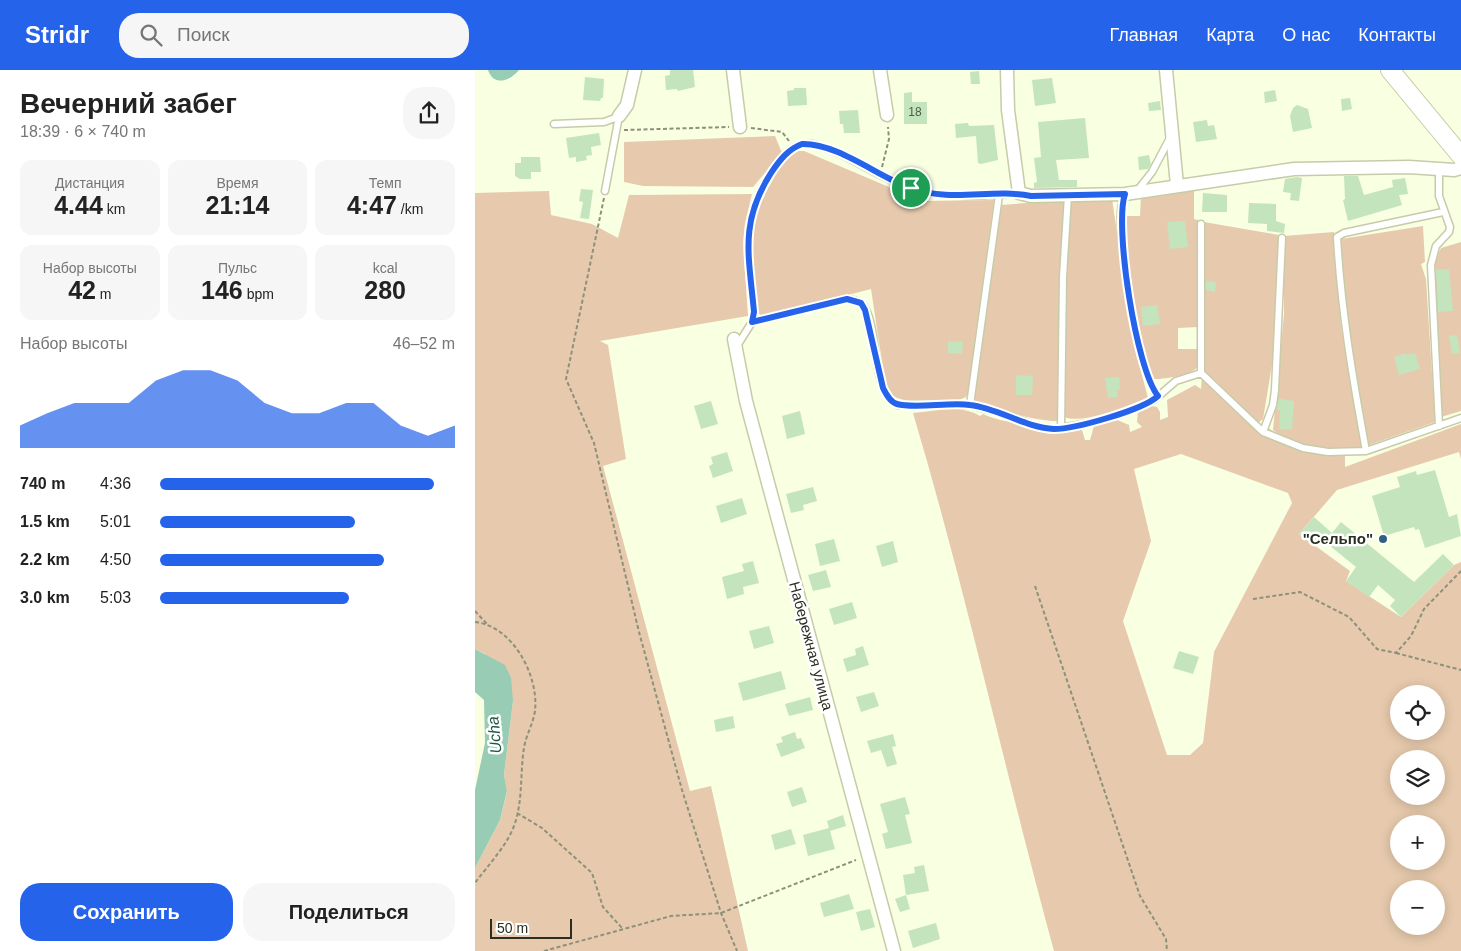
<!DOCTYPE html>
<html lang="ru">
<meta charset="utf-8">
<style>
body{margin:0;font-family:Helvetica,sans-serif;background:#f6f6f6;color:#222;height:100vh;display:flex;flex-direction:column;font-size:19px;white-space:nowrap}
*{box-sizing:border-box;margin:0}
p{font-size:16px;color:#767676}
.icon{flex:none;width:28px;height:28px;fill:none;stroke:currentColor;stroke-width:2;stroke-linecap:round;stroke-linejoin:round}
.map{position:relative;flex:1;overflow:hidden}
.side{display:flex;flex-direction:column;background:#fff;width:475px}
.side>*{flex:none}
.buttons{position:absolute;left:915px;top:615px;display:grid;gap:10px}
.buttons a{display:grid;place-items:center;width:55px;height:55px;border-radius:50%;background:#fff;box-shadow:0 2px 12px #0003;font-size:25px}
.scale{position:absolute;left:15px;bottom:12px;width:82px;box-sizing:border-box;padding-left:5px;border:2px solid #2a2d1f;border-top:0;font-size:14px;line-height:18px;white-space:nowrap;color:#2a2d1f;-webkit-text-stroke:4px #fff;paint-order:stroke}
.pin{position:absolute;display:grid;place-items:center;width:42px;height:42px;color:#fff;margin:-21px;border:2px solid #fff;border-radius:50%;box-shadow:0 1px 5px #0007}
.round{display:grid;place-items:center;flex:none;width:52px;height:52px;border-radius:20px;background:#f6f6f6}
.overview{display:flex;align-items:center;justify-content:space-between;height:85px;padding:0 20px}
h1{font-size:28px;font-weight:600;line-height:38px}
.figures{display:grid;grid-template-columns:repeat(3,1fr);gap:8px;height:85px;padding:5px 20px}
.figures div{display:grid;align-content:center;border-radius:12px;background:#f6f6f6;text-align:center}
.figures b{font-size:25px;font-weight:600}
.figures small{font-size:14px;font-weight:400}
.figures p{font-size:14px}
.chart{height:140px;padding:10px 20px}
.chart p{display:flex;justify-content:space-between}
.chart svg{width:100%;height:90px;margin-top:5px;fill:#2563eb;opacity:.7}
.cta{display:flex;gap:10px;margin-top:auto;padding:10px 20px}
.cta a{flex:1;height:58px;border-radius:20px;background:#2563eb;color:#fff;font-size:20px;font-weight:600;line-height:58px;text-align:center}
.cta a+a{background:#f6f6f6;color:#222}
ul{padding:0 20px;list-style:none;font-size:16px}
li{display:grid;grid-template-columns:80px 60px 1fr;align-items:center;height:38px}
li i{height:12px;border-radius:6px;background:#2563eb}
header{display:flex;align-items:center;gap:30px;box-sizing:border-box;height:70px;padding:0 25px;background:#2563eb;color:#fff}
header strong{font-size:24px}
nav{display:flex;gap:28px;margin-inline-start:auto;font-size:18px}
.search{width:350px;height:45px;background:#f6f6f6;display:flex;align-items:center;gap:12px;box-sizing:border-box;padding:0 18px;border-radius:20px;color:#767676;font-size:19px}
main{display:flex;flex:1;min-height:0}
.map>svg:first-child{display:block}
</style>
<header>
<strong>Stridr</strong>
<div class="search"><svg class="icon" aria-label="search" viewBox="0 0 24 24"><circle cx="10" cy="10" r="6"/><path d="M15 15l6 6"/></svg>Поиск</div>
<nav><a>Главная</a><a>Карта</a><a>О нас</a><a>Контакты</a></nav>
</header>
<main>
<section class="side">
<div class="overview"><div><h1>Вечерний забег</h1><p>18:39 · 6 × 740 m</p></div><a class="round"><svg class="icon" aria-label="share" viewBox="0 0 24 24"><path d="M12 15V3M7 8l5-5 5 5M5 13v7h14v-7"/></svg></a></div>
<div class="figures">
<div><p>Дистанция</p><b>4.44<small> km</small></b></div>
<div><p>Время</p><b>21:14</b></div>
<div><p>Темп</p><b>4:47<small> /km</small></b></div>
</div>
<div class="figures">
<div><p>Набор высоты</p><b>42<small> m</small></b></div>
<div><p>Пульс</p><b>146<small> bpm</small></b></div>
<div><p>kcal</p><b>280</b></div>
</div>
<div class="chart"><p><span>Набор высоты</span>46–52 m</p>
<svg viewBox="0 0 160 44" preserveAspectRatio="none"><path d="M0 44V33L10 27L20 22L30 22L40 22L50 11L60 6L70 6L80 11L90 22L100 27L110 27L120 22L130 22L140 33L150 38L160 33V44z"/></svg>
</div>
<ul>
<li><b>740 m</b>4:36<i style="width:93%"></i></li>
<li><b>1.5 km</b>5:01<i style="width:66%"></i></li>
<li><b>2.2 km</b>4:50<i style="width:76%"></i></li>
<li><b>3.0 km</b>5:03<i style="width:64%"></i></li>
</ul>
<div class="cta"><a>Сохранить</a><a>Поделиться</a></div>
</section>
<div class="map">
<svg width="986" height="881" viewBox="0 0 986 881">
<rect width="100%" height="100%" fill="#f9ffe1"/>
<path fill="#e7caad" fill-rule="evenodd" d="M300,66L307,83L278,117L168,116L149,112V72Z
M318,81H329L447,131L519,130L494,321L491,327L484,330H429L416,326L412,320L407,292L396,219L288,247L281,241C279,208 270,169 281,136C288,116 305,97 318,81Z
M719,119V149L723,150V257L703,258V279H723C723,284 725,292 723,296C719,305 686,310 677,309C660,257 653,201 650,146H665L666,125Z
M74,121L76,145L117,154L143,168L154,125L277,124L270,153L268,173L273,246L125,271L133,275L151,389L128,396L215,721L236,716L273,881H0V798L25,750L32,722L29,705L38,631L10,584L0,579V123Z
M598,129H637L659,275L673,328C653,335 609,355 589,347L591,226L595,133Z
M589,130L583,351C555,351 528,339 501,332L499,326L526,135Z
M729,152L804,165L800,277L788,349L783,353L802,363L798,360L809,244V166L859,162L866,256L888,379H870V397L986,354V389L984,382L862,420L824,464L875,501L871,511L926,547L979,495L986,492V881H579C530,702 491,521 438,343C459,341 487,334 505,346L508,344C525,352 549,354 568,355C580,356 596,353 607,360L610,370H615L619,356L640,349L654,355L655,362L667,357L662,352L663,340L671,335L682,337L685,342V350L693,347L692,330L720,315L726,319L727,306L782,351L729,301ZM706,384L813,423L817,433L739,582L728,673L715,685H692L648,551L676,471L659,399ZM924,624H961V661H924ZM924,689H961V726H924ZM924,754H961V791H924ZM924,819H961V856H924Z
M948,156L950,192L946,194L951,209L960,352L894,375C880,306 868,239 866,169Z
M986,172V341L966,347L960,190L966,178Z"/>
<path fill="#99ccb5" d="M13,0H44C35,11 19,17 13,0Z
M0,579L30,595L36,608L38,631L29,705L32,721L25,750L0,798V720L10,673L9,630L0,622Z"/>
<path fill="#c3e4bd" d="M195,0H218L220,17L203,21L202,19L191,20L190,6L195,5Z
M504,1L505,14H496L495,2Z
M110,7L129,9L128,28H126L125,31L108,30Z
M577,8L581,33L560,36L557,10Z
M319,18H331L332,35L313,36L312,21L319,20Z
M800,20L802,31L790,33L789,22Z
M437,22V32H452V54H429V23Z
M875,28L877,39L867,41L866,29Z
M685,31L686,40L674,41L673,33Z
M822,35L833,39L837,58L818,62L815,46L818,38Z
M383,40L385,63H369L368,54H365L364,41Z
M610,48L614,88L581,90L584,110H602V117L559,118V113L562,112L559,88L566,87L563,52Z
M732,50L733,56L739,55L742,69L721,72L718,52Z
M493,53L494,56L519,55L523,90L506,94L503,93L501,66L481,68L480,54Z
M124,63L126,75L116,77L117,85L111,86L112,90L101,92V87L94,88L91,68Z
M674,85L676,94L673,99L664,100L663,87Z
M46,87H65L66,102H56V109H45L40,106V93H46Z
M869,106H883L889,125L918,117L917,110L930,108L933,124L924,125L927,135L873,151L868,130L870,129Z
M822,107L827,108L824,131L815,130L816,123L808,122L810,109Z
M106,119L118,120L114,149L105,148L108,132L104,131Z
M728,123L752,125V142H727Z
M774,133L801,134V151L810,154L809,163L792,161V154L773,153Z
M710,151L713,177L695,179L692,152Z
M974,199L978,241L963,242L961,200Z
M731,211L741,212L740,222L731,220Z
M682,235L685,254L668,256L666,237Z
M982,265L985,283L977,284L974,266Z
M473,271L488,272L487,284L473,283Z
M931,283L932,285L940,283L945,299L924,305L919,287Z
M541,305L558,306L557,325H541Z
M644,307L645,319L642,320L643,327L633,328L630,308Z
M804,329L819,331L817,360L804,359L805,340H801Z
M236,331L243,354L226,359L219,336Z
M325,341L330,364L312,369L307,346Z
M252,382L258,401L238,408L234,396L238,394L236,387Z
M960,400L974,447L982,444L986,466L950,478L944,459L940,460L939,457L909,466L897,426L925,417L922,407L941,401L942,405Z
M338,417L342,431L328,435L329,440L316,443L311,424Z
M267,428L272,444L246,453L241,436Z
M839,447L857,463L866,452L939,512L968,484L979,495L926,547L915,536L920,530L903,515L894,527L871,511L881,497L844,467L837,475L824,464Z
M359,469L365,491L345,496L340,474Z
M418,471L423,492L407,497L401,476Z
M278,491L284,513L268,517L269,524L252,529L247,507L269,501L267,494Z
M351,500L356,517L338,521L333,505Z
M377,532L382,548L359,555L354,539Z
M294,556L299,573L279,579L274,561Z
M388,576L394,595L372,602L368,589L381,585L380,579Z
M704,581L724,587L718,604L698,598Z
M306,601L311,619L268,631L263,613Z
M399,622L404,636L386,642L381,627Z
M335,627L338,640L314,646L310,634Z
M258,646L260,658L241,662L239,650Z
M320,662L322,669L326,668L330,678L306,687L301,674L308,672L306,667Z
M418,664L421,676L417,677L422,694L412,697L406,680L396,683L392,671Z
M327,717L332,732L317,737L312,722Z
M430,727L435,744L430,745L437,773L411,779L407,764L413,762L405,734Z
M368,745L371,756L355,761L360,779L333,786L328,765L354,758L352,751Z
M316,759L321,774L300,780L296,765Z
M449,795L454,821L431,825L428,805L440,803L439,797Z
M374,824L379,839L349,847L345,833Z
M431,825L435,839L425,842L420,829Z
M395,839L400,857L386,861L381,842Z
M461,853L465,869L438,878L433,861Z"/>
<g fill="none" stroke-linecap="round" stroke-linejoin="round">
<g stroke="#c6cca8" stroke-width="9">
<path id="service" d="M79,54L129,52L143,47
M130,121L144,46
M662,121L677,102L695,68
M650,124C648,130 646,135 646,142C644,177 662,300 683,326
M277,252L372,229C378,230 383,230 387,234C406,256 393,318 423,335H495L536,346L563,357L580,359L620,352L664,337L679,330L701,311L726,303L788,362L828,378L853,382L891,381L986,348
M262,276L277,252L279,242C274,179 263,144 305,90C313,80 324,72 337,74C373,82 403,109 438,119C473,129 508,126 544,123
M726,303V154
M495,335L524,125
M964,356L956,195L961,176L974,162L975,157L964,126V100
M586,358L588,207L593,125
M788,362L798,335L800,320L807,168
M891,381C878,310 866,240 862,167L869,163L968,142"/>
</g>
<g stroke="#c6cca8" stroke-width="15">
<path id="minor" d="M258,0L265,57
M405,0L412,45
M532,0L533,40L544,123L556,126L650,124L819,99L934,97L979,100L986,98
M691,0L702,115
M144,46L152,35L160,0
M259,269L271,331L419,881"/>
</g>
<g stroke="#c6cca8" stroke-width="20">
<path id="secondary" d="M915,0L986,86"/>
</g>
<path stroke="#8d917c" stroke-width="2" stroke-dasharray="4 2.5" stroke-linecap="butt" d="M276,58L307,62L314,71
M149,60L254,57
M407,97L414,69L413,57
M129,128L91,309L119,373L164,562L207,720L246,843L262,881
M560,516L665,826L691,869L692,881
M778,529L825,522L874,547L902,579L921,583L936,566L949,539L986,501
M0,541L12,554
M0,552C38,556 64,606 60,641C58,654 51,665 49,678C45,702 48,729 40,753C33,775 13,795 0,813
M921,583L986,600
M42,743L67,758L117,803L128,837L147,858
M69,881L196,846L246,843L381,790"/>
<use href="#service" stroke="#fff" stroke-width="6"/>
<use href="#minor" stroke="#fff" stroke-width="12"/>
<use href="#secondary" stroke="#fff" stroke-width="18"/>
</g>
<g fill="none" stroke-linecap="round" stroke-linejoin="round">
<g stroke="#fff" stroke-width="10">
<path id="route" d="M327,74C362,73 402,106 435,118C478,133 516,118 556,126L650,124C639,156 661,299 683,326C668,340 600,359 579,359C551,358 523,338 495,335C475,332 439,339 422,334C415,332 411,324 408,318L390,240L386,233L372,229L277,252L279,242C274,186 264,153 296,103C304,91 313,79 327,74Z"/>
</g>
<use href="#route" stroke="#2563eb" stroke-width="6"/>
</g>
<circle fill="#30607f" stroke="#fff" stroke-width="2" cx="908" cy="469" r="5"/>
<g text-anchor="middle" stroke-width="5" stroke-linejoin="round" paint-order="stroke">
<g font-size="12" fill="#505b46">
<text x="440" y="46">18</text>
</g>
<g font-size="15" font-weight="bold" fill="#2a2d1f" stroke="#fff" text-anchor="end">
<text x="898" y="474">"Сельпо"</text>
</g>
<g font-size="15" fill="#2a2d1f" stroke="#fff">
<text transform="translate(336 576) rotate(75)" y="5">Набережная улица</text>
</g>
<g font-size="16" font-style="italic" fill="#1b5942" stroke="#fff">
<text transform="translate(19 665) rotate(-95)" y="6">Ucha</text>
</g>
</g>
</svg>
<div class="buttons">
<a><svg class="icon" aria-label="locate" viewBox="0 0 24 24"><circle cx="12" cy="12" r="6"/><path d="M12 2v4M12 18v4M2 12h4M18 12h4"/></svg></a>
<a><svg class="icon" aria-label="layers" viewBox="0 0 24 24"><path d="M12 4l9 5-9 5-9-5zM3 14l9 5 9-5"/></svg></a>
<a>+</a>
<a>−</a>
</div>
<div class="scale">50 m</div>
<div class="pin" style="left:436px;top:118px;background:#1e9e55"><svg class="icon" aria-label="arrive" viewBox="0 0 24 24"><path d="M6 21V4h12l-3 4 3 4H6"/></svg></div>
</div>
</main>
